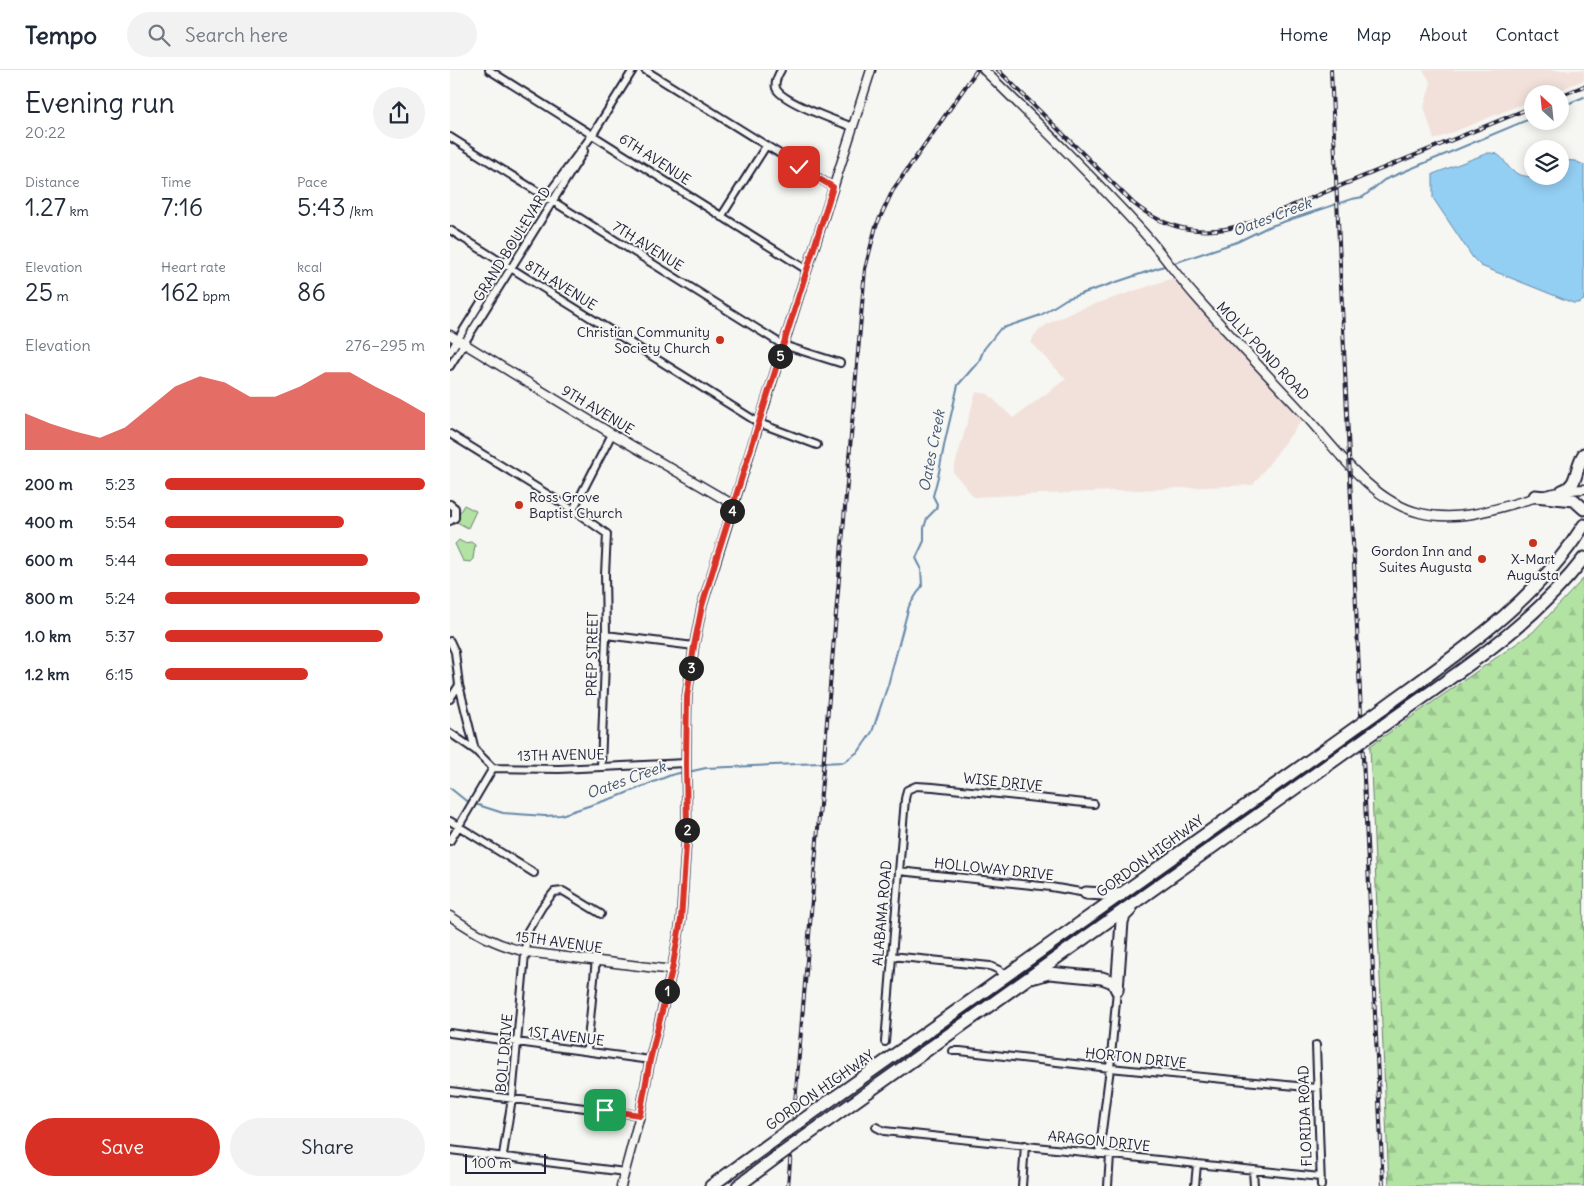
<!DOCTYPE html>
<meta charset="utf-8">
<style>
body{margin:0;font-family:Delius,sans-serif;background:#f2f2f3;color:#1f2937;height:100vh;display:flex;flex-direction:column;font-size:19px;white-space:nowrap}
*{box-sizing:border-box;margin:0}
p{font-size:16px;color:#747a83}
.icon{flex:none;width:28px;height:28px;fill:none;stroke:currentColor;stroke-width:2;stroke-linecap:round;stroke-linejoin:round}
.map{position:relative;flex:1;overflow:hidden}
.drawer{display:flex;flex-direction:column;background:#fff;width:450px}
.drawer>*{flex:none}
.needle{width:32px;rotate:333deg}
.fabs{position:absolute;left:1074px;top:15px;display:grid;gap:10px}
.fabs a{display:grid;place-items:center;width:45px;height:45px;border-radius:50%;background:#fff;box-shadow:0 2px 12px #0003;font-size:25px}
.scale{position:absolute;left:15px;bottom:12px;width:81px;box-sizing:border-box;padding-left:5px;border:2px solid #22223b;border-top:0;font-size:14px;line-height:18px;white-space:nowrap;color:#22223b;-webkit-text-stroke:4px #f6f6f2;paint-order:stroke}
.pin{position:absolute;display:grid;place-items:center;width:42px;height:42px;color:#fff;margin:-21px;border-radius:10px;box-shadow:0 2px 8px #0006}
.km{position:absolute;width:25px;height:25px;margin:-12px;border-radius:50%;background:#222;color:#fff;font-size:14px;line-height:25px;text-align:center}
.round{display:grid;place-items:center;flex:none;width:52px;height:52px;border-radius:26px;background:#f2f2f3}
.overview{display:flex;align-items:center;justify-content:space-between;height:85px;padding:0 25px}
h1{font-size:28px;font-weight:600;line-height:38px}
.stats{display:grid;grid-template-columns:repeat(3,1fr);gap:8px;height:85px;padding:5px 25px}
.stats div{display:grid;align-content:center}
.stats b{font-size:25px;font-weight:600}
.stats small{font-size:14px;font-weight:400}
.stats p{font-size:14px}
.chart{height:140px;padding:10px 25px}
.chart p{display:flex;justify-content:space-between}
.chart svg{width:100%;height:90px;margin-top:5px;fill:#d93025;opacity:.7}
.cta{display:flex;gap:10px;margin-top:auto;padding:10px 25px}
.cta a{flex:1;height:58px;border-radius:30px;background:#d93025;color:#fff;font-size:20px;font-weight:600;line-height:58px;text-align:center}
.cta a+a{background:#f2f2f3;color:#1f2937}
ul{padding:0 25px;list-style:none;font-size:16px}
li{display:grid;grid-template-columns:80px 60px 1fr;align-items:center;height:38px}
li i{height:12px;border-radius:6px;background:#d93025}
header{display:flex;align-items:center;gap:30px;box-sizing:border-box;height:70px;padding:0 25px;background:#fff;border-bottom:1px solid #e0e1e3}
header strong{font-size:24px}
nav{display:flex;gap:28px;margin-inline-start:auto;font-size:18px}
.search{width:350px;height:45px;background:#f2f2f3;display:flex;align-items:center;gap:12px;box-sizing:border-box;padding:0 18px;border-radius:28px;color:#747a83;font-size:19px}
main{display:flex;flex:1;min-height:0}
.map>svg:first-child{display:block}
</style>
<header>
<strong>Tempo</strong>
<div class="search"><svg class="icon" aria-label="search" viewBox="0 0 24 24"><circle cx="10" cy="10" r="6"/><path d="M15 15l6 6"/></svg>Search here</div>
<nav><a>Home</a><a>Map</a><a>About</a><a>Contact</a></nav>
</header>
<main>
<section class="drawer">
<div class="overview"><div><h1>Evening run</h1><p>20:22</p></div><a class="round"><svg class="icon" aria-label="share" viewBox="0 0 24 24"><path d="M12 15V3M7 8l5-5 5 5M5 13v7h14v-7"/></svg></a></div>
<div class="stats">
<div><p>Distance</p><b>1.27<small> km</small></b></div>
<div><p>Time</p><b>7:16</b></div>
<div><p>Pace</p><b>5:43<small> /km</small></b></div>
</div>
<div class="stats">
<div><p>Elevation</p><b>25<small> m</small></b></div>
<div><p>Heart rate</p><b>162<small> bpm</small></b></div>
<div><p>kcal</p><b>86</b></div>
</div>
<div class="chart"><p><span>Elevation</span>276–295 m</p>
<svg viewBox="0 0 160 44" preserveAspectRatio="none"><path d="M0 44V26L10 31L20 35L30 38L40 33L50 23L60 13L70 8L80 11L90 18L100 18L110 13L120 6L130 6L140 13L150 19L160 26V44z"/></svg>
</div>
<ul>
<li><b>200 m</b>5:23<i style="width:100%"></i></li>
<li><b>400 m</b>5:54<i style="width:69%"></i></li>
<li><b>600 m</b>5:44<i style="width:78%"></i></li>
<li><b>800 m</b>5:24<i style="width:98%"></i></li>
<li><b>1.0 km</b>5:37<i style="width:84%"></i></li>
<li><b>1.2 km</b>6:15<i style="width:55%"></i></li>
</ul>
<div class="cta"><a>Save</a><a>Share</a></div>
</section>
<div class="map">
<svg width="1134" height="1116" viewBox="0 0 1134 1116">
<defs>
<pattern id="forest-firs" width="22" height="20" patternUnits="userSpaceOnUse" patternTransform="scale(1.25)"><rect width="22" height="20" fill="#b2e3a3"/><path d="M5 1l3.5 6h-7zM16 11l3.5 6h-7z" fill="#99c28d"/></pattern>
</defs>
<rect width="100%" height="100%" fill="#f6f6f2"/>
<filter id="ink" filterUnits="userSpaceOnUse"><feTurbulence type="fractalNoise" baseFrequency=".02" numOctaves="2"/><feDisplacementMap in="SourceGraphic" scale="10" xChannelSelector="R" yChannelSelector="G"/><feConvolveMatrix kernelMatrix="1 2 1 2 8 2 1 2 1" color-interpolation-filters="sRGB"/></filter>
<g filter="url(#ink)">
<path fill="#f2e1db" d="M973,0H1134V10L1099,24H1082V30L984,70L974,37L981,13Z
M723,208L852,350L803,415L524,427L503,402L526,322L538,324L563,348L616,309L581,273L584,265L597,254L630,239Z"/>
<path fill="#b2e3a3" stroke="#6a826f" d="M14,435L26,441L18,458L5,451Z
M9,470L14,473L21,472L25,475L23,489L20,492L13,491L5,474Z"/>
<path fill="url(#forest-firs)" stroke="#6a826f" d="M1133,509L1134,1116H939L920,676L1083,562Z"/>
<path fill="#93cef3" stroke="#6689a9" d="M1038,83C1056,82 1053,98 1068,104C1078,109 1098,106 1110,106L1111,90L1125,91L1134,95V230L1128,233H1123L1031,196L1023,188L983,128V104Z"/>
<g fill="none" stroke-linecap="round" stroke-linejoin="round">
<path stroke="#6689a9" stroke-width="2" d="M1110,37L1134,27
M721,194L787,172L818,157L902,129L913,127L934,110L1082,48
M238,702L256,698L394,692L409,681L422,662L438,615L459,536L472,516L471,498L466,488L474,471V458L477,448L486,439L487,434L483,426L488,407L495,371L508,315L529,291L534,279L550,259L591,245L616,229L717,195
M0,718L15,730L21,732
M25,734L53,743L95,746L111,745L169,726L221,705L234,702"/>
<g stroke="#22223b" stroke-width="10">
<path id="minor" d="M39,0L357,200
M195,0L383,117
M331,0C328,5 324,12 326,18C330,31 389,52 403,57
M0,67L333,275L390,293
M271,147L316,76
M0,160L309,353L367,375
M0,282L96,127L143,64L183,0
M0,296L134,81
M0,364L123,440L157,464L155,504L156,565L151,697
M0,434L5,438V448L0,451
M123,440L162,364
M156,565L244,576
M0,571L5,582L9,615L25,680
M0,629L9,615
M0,663L25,680L43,698L109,699L236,693
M0,751L84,803
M0,771L43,698
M449,801L601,817L636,823
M441,886L540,896L549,900L554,906
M0,963L200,990
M435,972L455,729L457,720L466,716L483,717L644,734
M866,975L871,1116
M137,980L146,889
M503,981H510L660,998L867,1018
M0,1021L190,1045
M426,1057L434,1061L870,1107
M0,1080L175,1102
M649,1084L660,998L667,920
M53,1085L62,1028L77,862L92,837L104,822L113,821L151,844
M803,1100L804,1116
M572,1116L575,1075
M658,1116L660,1085
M745,1116L747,1094"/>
</g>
<g stroke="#22223b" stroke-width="11">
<path id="tertiary" d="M534,0C588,53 642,106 693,162C712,183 727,206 746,227C781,267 818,305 854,344C887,380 921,431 970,443C1027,457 1078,421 1134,419
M0,265L162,364L284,435
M0,846C27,864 44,874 76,882L222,900
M171,1116L190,1045L200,990L222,900L231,850L237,760L236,693L237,627L244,576L252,536L357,200L421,0"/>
</g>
<g stroke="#22223b" stroke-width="15">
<path id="trunk" d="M1112,421C1130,414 1124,398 1134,384
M1085,426L1124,430L1134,439
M933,638C1007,584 1084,534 1134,455
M934,655C1005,604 1080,558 1134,488
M636,823L671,825
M585,907L599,903L652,908L663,912L667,920
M667,920L672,852L674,846L680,840
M385,1027L877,678
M383,1047L882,692
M261,1116L329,1067
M288,1116L327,1087"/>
</g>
<use href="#minor" stroke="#f6f6f2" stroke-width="6"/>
<use href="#tertiary" stroke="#f6f6f2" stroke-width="8"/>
<use href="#trunk" stroke="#f6f6f2" stroke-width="11"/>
<g stroke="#22223b" stroke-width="4">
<path id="rail" d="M548,0L683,133C719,162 756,167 800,153L1082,37
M881,0L933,1116
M1110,26L1134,16
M338,1116L415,199L426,156L443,120L527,0"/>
</g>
<use href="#rail" stroke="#f6f6f2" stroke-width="2" stroke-dasharray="5.5" stroke-linecap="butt"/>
<g stroke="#22223b" stroke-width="15" stroke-linecap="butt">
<path id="trunk-bridge" d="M877,678L933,638
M882,692L934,655
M329,1067L385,1027
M327,1087L383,1047"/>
</g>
<use href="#trunk-bridge" stroke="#f6f6f2" stroke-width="11"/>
</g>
</g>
<g fill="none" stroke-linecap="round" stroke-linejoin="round" filter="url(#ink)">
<g stroke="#fff" stroke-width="10">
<path id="route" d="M155,1040L190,1045L200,990L222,900L231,850L237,760L236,693L237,627L244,576L252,536L268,483L383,117L349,97"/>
</g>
<use href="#route" stroke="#d93025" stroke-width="6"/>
</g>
<g fill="#c8321e" stroke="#f6f6f2" stroke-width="2">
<circle cx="270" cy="270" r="5"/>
<circle cx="69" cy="435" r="5"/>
<circle cx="1083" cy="473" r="5"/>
<circle cx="1032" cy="489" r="5"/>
</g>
<g text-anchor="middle" stroke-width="4" stroke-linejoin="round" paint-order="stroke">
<g font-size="14" fill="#22223b" stroke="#f6f6f2">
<text transform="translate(205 89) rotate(33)" y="5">6TH AVENUE</text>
<text transform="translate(62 174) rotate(-58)" y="5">GRAND BOULEVARD</text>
<text transform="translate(198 176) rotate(32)" y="5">7TH AVENUE</text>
<text transform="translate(111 215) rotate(32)" y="5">8TH AVENUE</text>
<text transform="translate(813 281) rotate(47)" y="5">MOLLY POND ROAD</text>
<text transform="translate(148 340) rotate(31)" y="5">9TH AVENUE</text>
<text transform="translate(142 584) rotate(-89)" y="5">PREP STREET</text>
<text transform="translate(111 685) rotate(-1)" y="5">13TH AVENUE</text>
<text transform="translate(553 712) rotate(6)" y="5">WISE DRIVE</text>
<text transform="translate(700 786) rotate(-36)" y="5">GORDON HIGHWAY</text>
<text transform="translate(544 799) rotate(6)" y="5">HOLLOWAY DRIVE</text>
<text transform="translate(432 843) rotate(-85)" y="5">ALABAMA ROAD</text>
<text transform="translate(109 872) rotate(8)" y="5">15TH AVENUE</text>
<text transform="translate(116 966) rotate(7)" y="5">1ST AVENUE</text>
<text transform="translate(54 983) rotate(-85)" y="5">BOLT DRIVE</text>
<text transform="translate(686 988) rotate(6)" y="5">HORTON DRIVE</text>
<text transform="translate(370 1020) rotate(-35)" y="5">GORDON HIGHWAY</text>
<text transform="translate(855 1046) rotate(-92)" y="5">FLORIDA ROAD</text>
<text transform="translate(649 1071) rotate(6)" y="5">ARAGON DRIVE</text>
</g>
<g font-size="14" fill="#22223b" stroke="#f6f6f2" text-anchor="end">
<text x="260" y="267">Christian Community<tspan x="260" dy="16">Society Church</tspan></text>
<text x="79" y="432" text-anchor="start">Ross Grove<tspan x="79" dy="16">Baptist Church</tspan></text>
<text x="1022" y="486">Gordon Inn and<tspan x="1022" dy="16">Suites Augusta</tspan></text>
<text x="1083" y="494" text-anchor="middle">X-Mart<tspan x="1083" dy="16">Augusta</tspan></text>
</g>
<g font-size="15" font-style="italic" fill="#445672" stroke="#f6f6f2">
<text transform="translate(822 147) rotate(-21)" y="5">Oates Creek</text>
<text transform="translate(482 381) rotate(-79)" y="5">Oates Creek</text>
<text transform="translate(176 710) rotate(-20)" y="5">Oates Creek</text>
</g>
</g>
</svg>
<div class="fabs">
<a><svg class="needle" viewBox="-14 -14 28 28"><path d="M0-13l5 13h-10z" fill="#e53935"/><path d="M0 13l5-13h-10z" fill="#747a83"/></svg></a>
<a><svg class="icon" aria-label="layers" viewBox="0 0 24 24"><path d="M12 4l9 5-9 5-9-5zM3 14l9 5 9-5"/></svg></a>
</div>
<div class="scale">100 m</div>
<div class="pin" style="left:155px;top:1040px;background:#1e9e55"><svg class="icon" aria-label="arrive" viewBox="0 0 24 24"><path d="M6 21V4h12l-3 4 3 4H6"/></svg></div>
<div class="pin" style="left:349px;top:97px;background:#d93025"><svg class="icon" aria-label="check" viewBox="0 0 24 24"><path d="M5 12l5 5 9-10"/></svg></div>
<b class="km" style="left:217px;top:921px">1</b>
<b class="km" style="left:237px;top:760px">2</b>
<b class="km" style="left:241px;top:598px">3</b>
<b class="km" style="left:282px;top:441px">4</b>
<b class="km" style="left:330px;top:286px">5</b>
</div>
</main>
